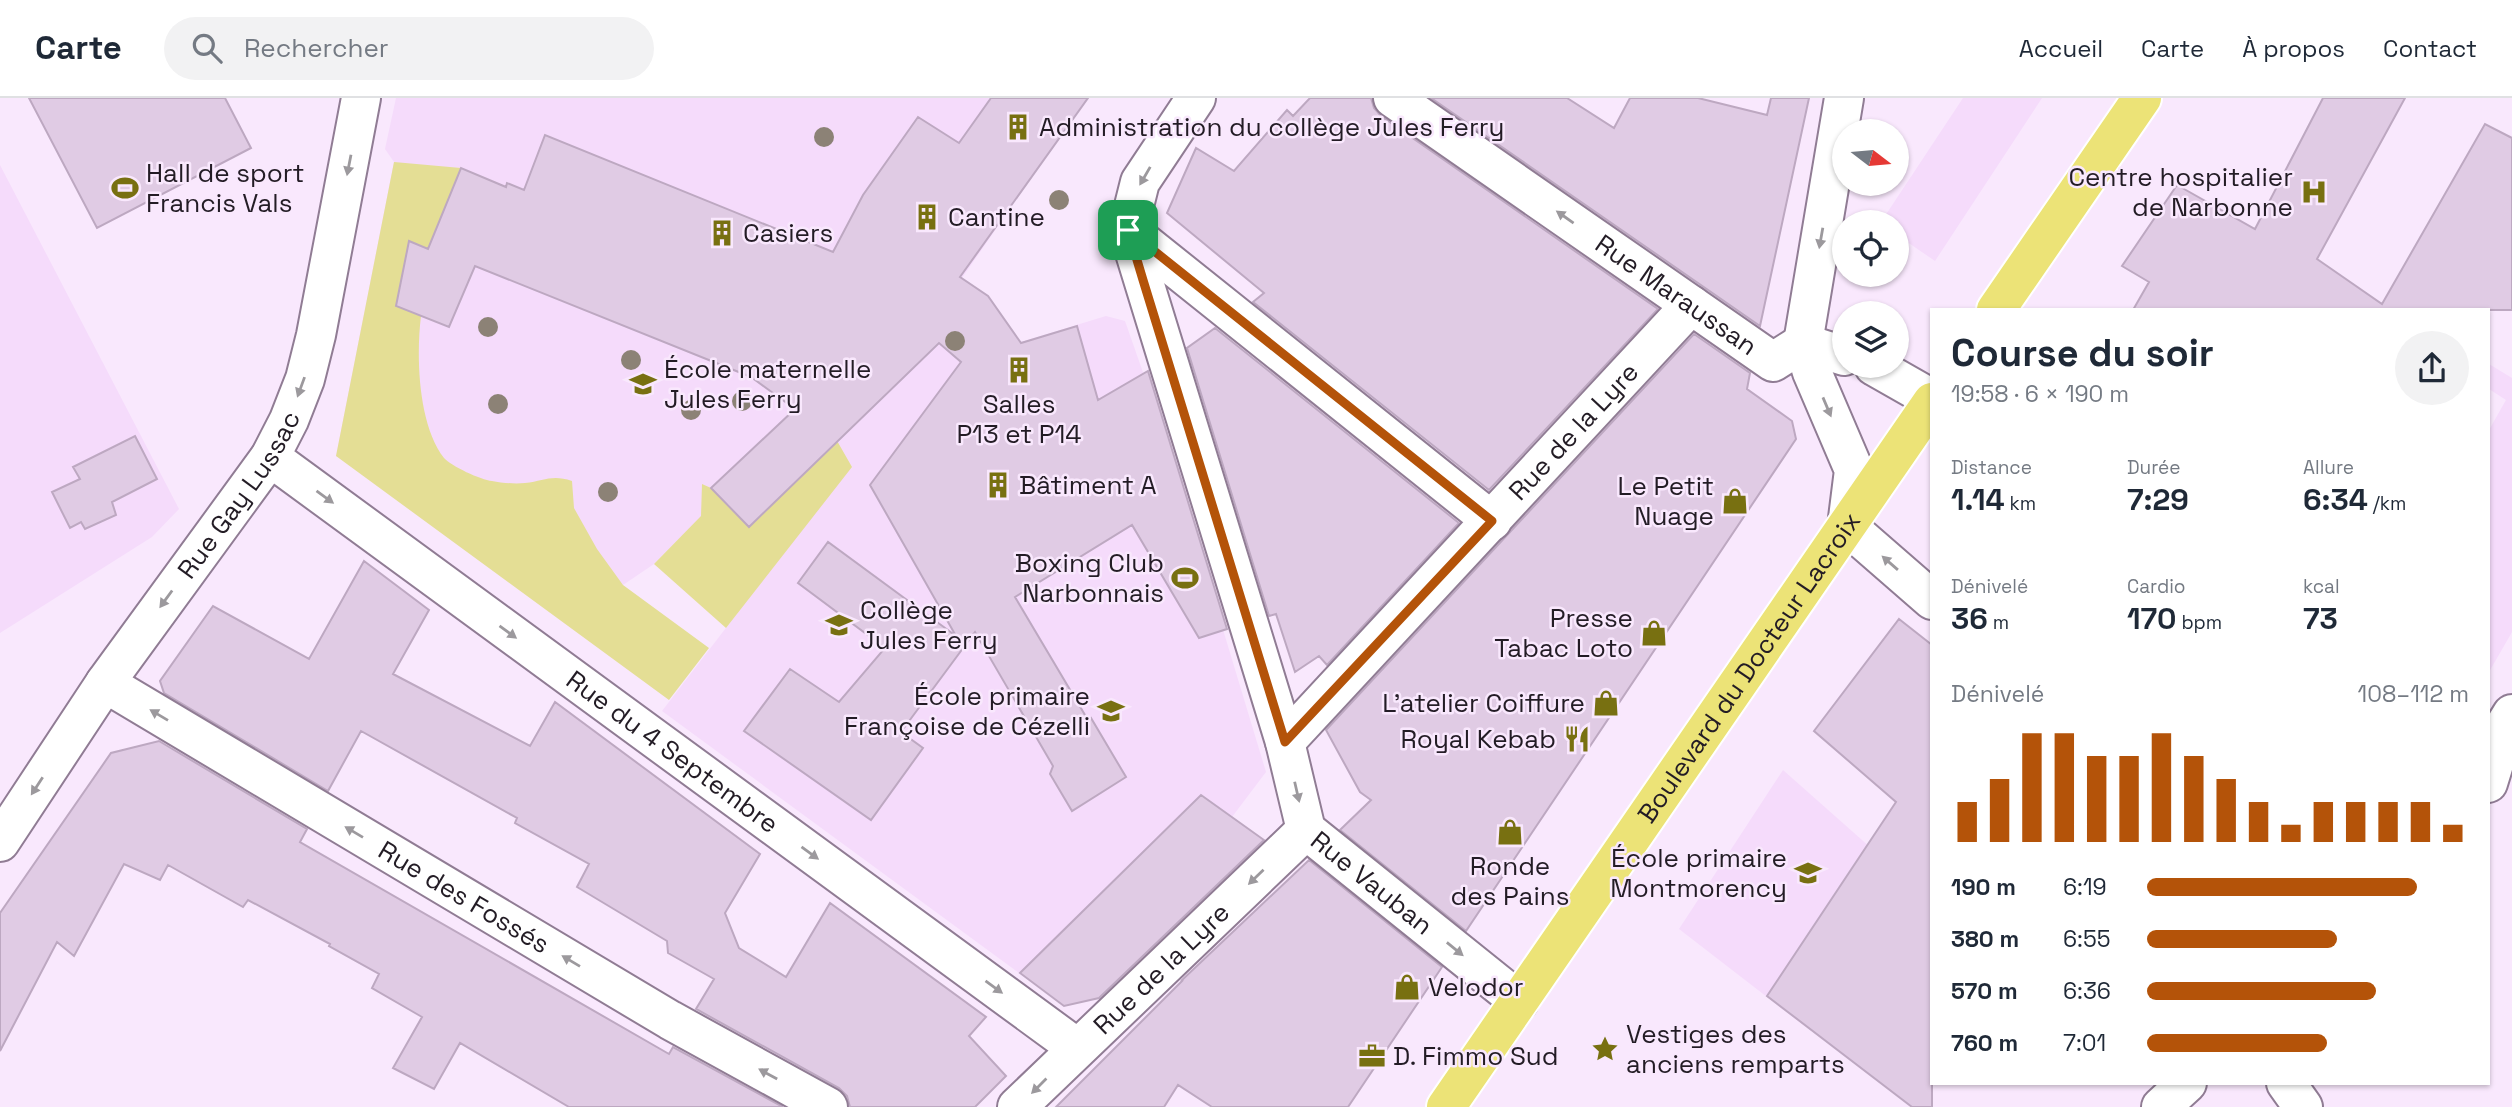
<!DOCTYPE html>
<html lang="fr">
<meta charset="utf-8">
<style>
body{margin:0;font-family:"Space Grotesk",sans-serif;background:#f2f2f3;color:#1f2937;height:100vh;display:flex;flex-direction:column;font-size:26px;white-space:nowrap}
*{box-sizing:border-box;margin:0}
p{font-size:23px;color:#747a83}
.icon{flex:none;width:38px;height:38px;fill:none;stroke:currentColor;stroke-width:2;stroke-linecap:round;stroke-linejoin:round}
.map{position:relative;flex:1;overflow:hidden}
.side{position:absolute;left:1930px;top:210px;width:560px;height:777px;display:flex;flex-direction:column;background:#fff;border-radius:0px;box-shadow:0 2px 5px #0004}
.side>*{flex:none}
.needle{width:46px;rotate:106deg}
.buttons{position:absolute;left:1832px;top:21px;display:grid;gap:14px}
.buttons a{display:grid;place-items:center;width:77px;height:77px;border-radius:50%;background:#fff;box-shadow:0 2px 5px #0004;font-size:35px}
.pin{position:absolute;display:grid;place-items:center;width:60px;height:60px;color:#fff;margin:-30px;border-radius:14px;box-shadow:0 4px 10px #0006}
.round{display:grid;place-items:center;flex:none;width:74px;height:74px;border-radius:37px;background:#f2f2f3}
.headline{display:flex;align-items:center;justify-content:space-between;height:119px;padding:0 21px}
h1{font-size:38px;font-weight:800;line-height:52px}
.stats{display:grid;grid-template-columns:repeat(3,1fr);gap:10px;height:119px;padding:7px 21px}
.stats div{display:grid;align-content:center}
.stats b{font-size:30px;font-weight:800}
.stats small{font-size:19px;font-weight:400}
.stats p{font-size:19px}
.chart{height:196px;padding:14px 21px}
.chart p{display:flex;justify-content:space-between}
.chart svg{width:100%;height:126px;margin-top:7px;stroke:#b45309;stroke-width:6}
ul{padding:0 21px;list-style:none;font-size:23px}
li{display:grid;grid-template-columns:112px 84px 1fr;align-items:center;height:52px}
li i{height:18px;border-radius:9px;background:#b45309}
header{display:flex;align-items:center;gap:42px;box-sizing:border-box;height:98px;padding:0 35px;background:#fff;border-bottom:2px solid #e0e1e3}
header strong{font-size:33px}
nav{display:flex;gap:38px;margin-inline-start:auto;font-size:24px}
.search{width:490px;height:63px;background:#f2f2f3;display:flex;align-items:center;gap:18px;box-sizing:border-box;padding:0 24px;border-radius:38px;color:#747a83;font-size:26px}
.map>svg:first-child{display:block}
</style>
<header>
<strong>Carte</strong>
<div class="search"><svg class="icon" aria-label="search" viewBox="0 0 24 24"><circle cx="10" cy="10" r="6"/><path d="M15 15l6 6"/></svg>Rechercher</div>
<nav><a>Accueil</a><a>Carte</a><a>À propos</a><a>Contact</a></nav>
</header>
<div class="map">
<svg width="2512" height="1009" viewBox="0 0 2512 1009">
<rect width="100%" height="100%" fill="#f9e8fd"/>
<path fill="#f5dbfb" d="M396,0H1087L962,180L988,198L1004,220L1011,247L1106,218L1125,223L1160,323L1266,674L1232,719L1255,736L1081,904L1064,908L662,613L769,474L701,419L654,466L623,487L336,358L394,64L385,51Z
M1963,0H2042L1935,163L1897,137V124H1881Z
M0,67L179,411L152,439L0,535Z
M2489,266L2512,280V534L2489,574V332L2506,302L2489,291Z
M1783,672L1932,804L1840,899L1811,933L1679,831Z"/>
<path fill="#e4de95" d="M394,64L461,70L428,151L409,143L397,208L421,218C416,258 418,327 444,360C451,368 481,382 492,383C502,385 515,386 525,385C544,383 552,376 572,383L574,410L597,451L623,487L709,550L669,602L336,358Z
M836,341L852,369L726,530L654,466L701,418L702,386L711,390L749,429Z"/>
<path fill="#e0cbe4" stroke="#bda8c1" stroke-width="2" d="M29,0H225L251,50L97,130Z
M991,0H1088L960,179L988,198L1021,245L1077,228L1098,302L1148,273L1227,531L1199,540L1132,427L1015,499L1088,622L1091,620L1126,679L1072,713L1050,676L1053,668L975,534L901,634L923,650L871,722L744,633L790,571L839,604L885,550L798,485L828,444L956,538L870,387L961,264L939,245L749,429L711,390L795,311L751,279L475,168L449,229L396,208L409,143L428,151L461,70L506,89L507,85L524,92L545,37L833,154L863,97L918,19L959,45Z
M1310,0H1371L1374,10L1381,18L1658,211L1489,392L1253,204L1264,195L1167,115L1196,50L1234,73L1287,12L1293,18Z
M1431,0H1567L1614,30L1630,0H1698L1767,17L1771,0H1809L1760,228Z
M2323,0H2405L2317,161L2382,206L2485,26L2512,40V212H2133L2149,184L2122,168L2177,87L2255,131Z
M1215,230L1459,425L1327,567L1319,558L1295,574L1276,516L1269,518L1187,250Z
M1694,236L1750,275L1747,291L1792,323L1796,341L1466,833L1340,732L1371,702L1360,694L1326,632Z
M135,338L157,381L112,404L116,417L85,431L81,424L70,430L52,394L80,381L73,369Z
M364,463L429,512L393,576L530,648L555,604L760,756L725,815L739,850L786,879L830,805L986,919L969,938L1006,978L975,1009H850L847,998L839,990L696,911L714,881L668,855L667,843L577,789L589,766L515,725L517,720L361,633L328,693L164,595L160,583L213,508L309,561Z
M1899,521L1932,547V1009H1912L1767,898L1896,704L1814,633Z
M159,643L307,731L300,744L669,956L673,949L783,1009H569L460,945L434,991L393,970L422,919L372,890L379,876L329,848L330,846L248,802L243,809L168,767L160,782L124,766L74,858L57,844L0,953V815L111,655Z
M1201,697L1264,742L1099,900L1064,908L1020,875Z
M1309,762L1442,869L1348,1009H1212L1178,987L1164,1009H1056L1183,882L1181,883Z"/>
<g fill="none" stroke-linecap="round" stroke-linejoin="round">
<g stroke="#907c94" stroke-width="42">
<g id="minor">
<path id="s1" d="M1196,0L1140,84L1128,132L1285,644L1306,732L1519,903"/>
<path id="s2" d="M1393,0L1773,264L1803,245"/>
<path d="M1844,0L1803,245L1812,274L1854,372L1847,428L1932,502"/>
<path d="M1128,132L1492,423"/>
<path d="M1803,245L1844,258"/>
<path d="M1874,268L1932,301"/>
<path id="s3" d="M270,359L1077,950"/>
<path id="s4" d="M105,585L670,922L828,1009"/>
<path id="s5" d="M1285,644L1691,207"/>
<path d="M2488,685L2507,624L2512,616"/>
<path id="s6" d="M0,744L105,585L270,359L289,322L305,281L316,237L361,0"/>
<path d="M2286,985L2303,1009"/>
<path id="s7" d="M1017,1009L1306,732"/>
<path d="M2161,1009L2187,985"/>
</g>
</g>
<g stroke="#fff" stroke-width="42">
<g id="major">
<path d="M1996,212L2142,0"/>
<path id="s8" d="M1446,1009L1932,304"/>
</g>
</g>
<use href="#minor" stroke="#fff" stroke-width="38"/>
<use href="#major" stroke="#ece377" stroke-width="38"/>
</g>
<g fill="#8c8276">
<circle cx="824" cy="39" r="10"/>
<circle cx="1059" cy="102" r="10"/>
<circle cx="488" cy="229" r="10"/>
<circle cx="955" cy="243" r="10"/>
<circle cx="631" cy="262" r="10"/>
<circle cx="742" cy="303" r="10"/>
<circle cx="498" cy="306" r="10"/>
<circle cx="691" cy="312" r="10"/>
<circle cx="608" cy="394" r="10"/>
</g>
<defs><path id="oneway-solid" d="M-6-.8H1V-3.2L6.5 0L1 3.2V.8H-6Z" transform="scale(1.75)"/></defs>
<g fill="#9c999d">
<use href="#oneway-solid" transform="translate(349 67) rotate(101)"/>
<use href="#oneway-solid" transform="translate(1145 78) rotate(120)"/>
<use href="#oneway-solid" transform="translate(1565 119) rotate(-145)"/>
<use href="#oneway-solid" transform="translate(1821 140) rotate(100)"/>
<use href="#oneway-solid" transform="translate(301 289) rotate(110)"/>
<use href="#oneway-solid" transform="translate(1827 309) rotate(67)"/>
<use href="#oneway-solid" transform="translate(325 399) rotate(36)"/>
<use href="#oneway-solid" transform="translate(1890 465) rotate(-139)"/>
<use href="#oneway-solid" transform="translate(166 501) rotate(126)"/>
<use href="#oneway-solid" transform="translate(508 534) rotate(36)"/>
<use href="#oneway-solid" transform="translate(159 617) rotate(-149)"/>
<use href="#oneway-solid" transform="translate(37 688) rotate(123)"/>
<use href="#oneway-solid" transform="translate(1297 694) rotate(77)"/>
<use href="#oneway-solid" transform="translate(354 734) rotate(-149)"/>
<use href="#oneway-solid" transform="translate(810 755) rotate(36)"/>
<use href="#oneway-solid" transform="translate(1256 779) rotate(136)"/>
<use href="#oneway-solid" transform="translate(1455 851) rotate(39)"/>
<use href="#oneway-solid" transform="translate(571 863) rotate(-149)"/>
<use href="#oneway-solid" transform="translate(994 889) rotate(36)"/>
<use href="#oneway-solid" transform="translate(768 976) rotate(-151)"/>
<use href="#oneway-solid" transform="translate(1039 988) rotate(135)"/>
</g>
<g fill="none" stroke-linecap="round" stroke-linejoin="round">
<g stroke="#fff" stroke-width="14">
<path id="route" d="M1128,132L1492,423L1285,644L1143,182Z"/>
</g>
<use href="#route" stroke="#b45309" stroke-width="9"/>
</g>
<defs>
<g id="building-bare" transform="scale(2.1)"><path d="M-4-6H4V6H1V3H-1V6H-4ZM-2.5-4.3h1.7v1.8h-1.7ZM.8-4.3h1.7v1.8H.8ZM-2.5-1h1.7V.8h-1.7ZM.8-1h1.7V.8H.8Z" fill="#787011" stroke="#f9e8fd" stroke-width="2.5" paint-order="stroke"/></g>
<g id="stadium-bare" transform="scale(2.1)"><path d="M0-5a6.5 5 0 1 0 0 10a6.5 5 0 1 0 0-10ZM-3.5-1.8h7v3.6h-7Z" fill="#787011" stroke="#f9e8fd" stroke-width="2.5" paint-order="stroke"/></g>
<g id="hospital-bare" transform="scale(2.1)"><path d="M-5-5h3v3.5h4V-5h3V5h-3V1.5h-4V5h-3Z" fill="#787011" stroke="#f9e8fd" stroke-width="2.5" paint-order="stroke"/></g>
<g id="school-bare" transform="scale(2.1)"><path d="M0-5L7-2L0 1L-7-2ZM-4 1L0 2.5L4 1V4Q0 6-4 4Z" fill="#787011" stroke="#f9e8fd" stroke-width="2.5" paint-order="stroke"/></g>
<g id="shop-bare" transform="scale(2.1)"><path d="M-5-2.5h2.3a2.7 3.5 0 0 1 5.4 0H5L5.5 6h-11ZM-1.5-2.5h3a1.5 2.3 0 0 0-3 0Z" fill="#787011" stroke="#f9e8fd" stroke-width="2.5" paint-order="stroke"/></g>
<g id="restaurant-bare" transform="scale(2.1)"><path d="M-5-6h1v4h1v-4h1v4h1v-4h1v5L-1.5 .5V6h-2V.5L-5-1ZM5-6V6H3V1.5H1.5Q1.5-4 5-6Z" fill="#787011" stroke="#f9e8fd" stroke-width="2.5" paint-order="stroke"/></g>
<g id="sight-bare" transform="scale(2.1)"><path d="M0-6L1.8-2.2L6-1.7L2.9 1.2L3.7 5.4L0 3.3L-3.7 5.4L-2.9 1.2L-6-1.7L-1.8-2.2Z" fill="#787011" stroke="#f9e8fd" stroke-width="2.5" paint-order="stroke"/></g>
<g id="office-bare" transform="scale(2.1)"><path d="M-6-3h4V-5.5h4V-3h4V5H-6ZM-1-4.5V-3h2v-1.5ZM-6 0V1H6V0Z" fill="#787011" stroke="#f9e8fd" stroke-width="2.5" paint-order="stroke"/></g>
</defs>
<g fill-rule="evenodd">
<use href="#building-bare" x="1018" y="29"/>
<use href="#stadium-bare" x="125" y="90"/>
<use href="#hospital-bare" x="2314" y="94"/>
<use href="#building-bare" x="927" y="119"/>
<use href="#building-bare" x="722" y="135"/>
<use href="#building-bare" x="1019" y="272"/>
<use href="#school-bare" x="643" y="286"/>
<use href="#building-bare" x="998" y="387"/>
<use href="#shop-bare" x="1735" y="403"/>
<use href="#stadium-bare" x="1185" y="480"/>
<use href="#school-bare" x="839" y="527"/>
<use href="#shop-bare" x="1654" y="535"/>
<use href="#shop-bare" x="1606" y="605"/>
<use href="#school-bare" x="1111" y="613"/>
<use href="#restaurant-bare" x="1577" y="641"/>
<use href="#shop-bare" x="1510" y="734"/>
<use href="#school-bare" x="1808" y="775"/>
<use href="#shop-bare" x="1407" y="889"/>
<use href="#sight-bare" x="1605" y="951"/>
<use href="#office-bare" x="1372" y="958"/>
</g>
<g text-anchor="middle" stroke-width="5" stroke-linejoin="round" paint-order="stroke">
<g font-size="26" fill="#231c25" stroke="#f9e8fd" text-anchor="start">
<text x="1039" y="38">Administration du collège Jules Ferry</text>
<text x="146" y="84">Hall de sport<tspan x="146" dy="30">Francis Vals</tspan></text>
<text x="2293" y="88" text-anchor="end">Centre hospitalier<tspan x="2293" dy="30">de Narbonne</tspan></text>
<text x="948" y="128">Cantine</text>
<text x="743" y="144">Casiers</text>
<text x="664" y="280">École maternelle<tspan x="664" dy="30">Jules Ferry</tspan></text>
<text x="1019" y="315" text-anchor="middle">Salles<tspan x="1019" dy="30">P13 et P14</tspan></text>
<text x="1019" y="396">Bâtiment A</text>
<text x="1714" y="397" text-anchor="end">Le Petit<tspan x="1714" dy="30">Nuage</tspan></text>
<text x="1164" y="474" text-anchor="end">Boxing Club<tspan x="1164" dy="30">Narbonnais</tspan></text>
<text x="860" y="521">Collège<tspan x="860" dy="30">Jules Ferry</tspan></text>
<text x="1633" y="529" text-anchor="end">Presse<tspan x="1633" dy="30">Tabac Loto</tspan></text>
<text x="1090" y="607" text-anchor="end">École primaire<tspan x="1090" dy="30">Françoise de Cézelli</tspan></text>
<text x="1585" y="614" text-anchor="end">L'atelier Coiffure</text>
<text x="1556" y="650" text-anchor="end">Royal Kebab</text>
<text x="1787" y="769" text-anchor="end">École primaire<tspan x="1787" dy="30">Montmorency</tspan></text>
<text x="1510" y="777" text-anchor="middle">Ronde<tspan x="1510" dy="30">des Pains</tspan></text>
<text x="1428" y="898">Velodor</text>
<text x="1626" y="945">Vestiges des<tspan x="1626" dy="30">anciens remparts</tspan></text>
<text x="1393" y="967">D. Fimmo Sud</text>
</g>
<g font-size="26" fill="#231c25" stroke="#f9e8fd">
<text dy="9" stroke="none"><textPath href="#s2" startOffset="345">Rue Maraussan</textPath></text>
<text dy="9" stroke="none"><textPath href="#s5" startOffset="424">Rue de la Lyre</textPath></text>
<text dy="9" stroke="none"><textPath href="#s6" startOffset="422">Rue Gay Lussac</textPath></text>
<text dy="9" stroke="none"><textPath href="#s8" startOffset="534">Boulevard du Docteur Lacroix</textPath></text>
<text dy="9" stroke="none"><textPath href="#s3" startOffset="499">Rue du 4 Septembre</textPath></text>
<text dy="9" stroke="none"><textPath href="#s1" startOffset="861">Rue Vauban</textPath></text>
<text dy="9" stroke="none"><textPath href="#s4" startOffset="418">Rue des Fossés</textPath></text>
<text dy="9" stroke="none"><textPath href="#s7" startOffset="200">Rue de la Lyre</textPath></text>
</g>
</g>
</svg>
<div class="buttons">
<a><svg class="needle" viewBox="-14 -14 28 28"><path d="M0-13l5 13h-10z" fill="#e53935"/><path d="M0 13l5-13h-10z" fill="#747a83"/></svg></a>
<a><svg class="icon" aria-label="locate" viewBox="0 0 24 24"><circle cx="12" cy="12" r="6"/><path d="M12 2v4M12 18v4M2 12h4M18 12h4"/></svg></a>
<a><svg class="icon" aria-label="layers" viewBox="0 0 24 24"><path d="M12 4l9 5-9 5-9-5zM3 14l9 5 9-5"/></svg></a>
</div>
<div class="pin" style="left:1128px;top:132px;background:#1e9e55"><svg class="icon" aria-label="arrive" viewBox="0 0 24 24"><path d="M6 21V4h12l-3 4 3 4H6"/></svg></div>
<section class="side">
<div class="headline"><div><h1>Course du soir</h1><p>19:58 · 6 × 190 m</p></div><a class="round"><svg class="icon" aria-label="share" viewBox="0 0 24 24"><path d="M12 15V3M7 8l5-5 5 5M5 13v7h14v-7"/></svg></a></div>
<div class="stats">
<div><p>Distance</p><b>1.14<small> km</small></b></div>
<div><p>Durée</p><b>7:29</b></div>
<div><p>Allure</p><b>6:34<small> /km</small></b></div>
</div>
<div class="stats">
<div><p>Dénivelé</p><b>36<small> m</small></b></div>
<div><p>Cardio</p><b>170<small> bpm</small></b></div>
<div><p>kcal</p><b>73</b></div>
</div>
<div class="chart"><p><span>Dénivelé</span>108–112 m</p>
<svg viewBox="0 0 160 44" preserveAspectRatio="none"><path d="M5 44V30M15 44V22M25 44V6M35 44V6M45 44V14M55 44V14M65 44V6M75 44V14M85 44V22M95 44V30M105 44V38M115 44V30M125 44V30M135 44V30M145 44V30M155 44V38"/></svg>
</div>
<ul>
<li><b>190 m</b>6:19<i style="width:84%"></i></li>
<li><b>380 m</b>6:55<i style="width:59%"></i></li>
<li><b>570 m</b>6:36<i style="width:71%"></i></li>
<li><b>760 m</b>7:01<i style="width:56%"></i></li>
</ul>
</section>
</div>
